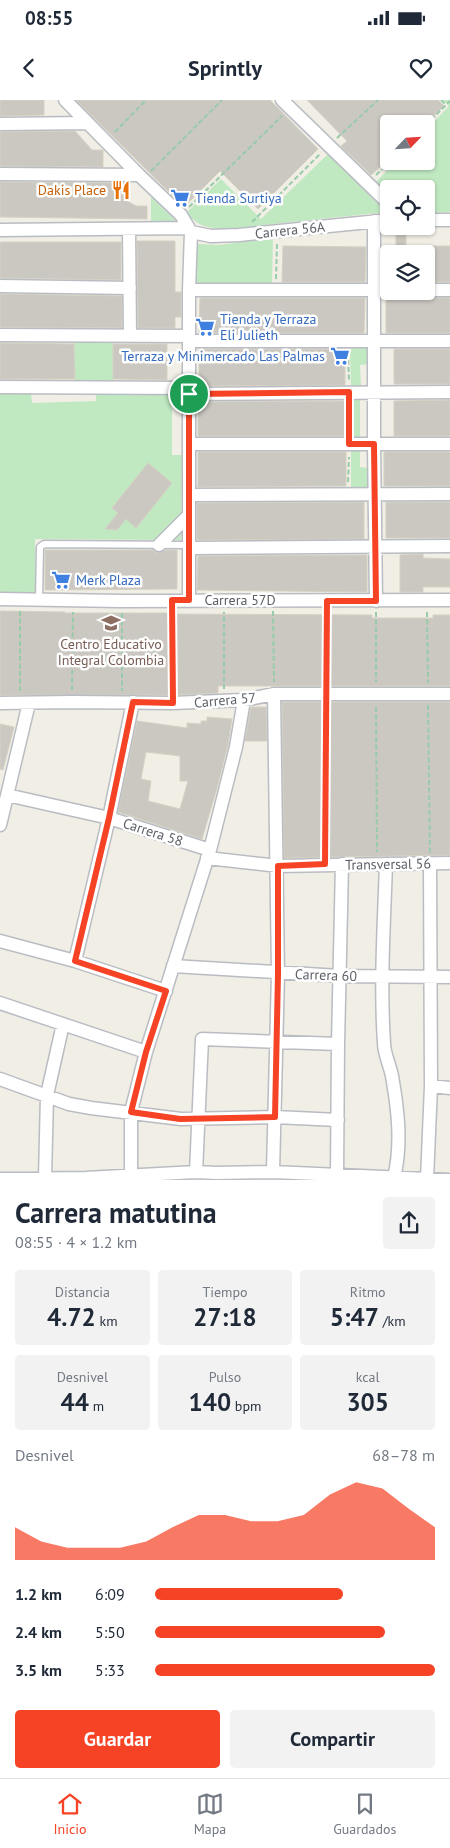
<!DOCTYPE html>
<html lang="es">
<meta charset="utf-8">
<style>
body{margin:0;font-family:"PT Sans",sans-serif;background:#f2f2f3;color:#1f2937;height:100vh;display:flex;flex-direction:column;font-size:19px;white-space:nowrap}
*{box-sizing:border-box;margin:0}
p{font-size:16px;color:#747a83}
.icon{flex:none;width:28px;height:28px;fill:none;stroke:currentColor;stroke-width:2;stroke-linecap:round;stroke-linejoin:round}
.map{position:relative;height:1080px;overflow:hidden}
.panel{display:flex;flex-direction:column;background:#fff;flex:1}
.panel>*{flex:none}
.needle{width:32px;rotate:65deg}
.fabs{position:absolute;left:380px;top:15px;display:grid;gap:10px}
.fabs a{display:grid;place-items:center;width:55px;height:55px;border-radius:5px;background:#fff;box-shadow:0 1px 4px #0004;font-size:25px}
.pin{position:absolute;display:grid;place-items:center;width:42px;height:42px;color:#fff;margin:-21px;border:2px solid #fff;border-radius:50%;box-shadow:0 1px 5px #0007}
.round{display:grid;place-items:center;flex:none;width:52px;height:52px;border-radius:5px;background:#f2f2f3}
.head{display:flex;align-items:center;justify-content:space-between;height:85px;padding:0 15px}
h1{font-size:28px;font-weight:800;line-height:38px}
.metrics{display:grid;grid-template-columns:repeat(3,1fr);gap:8px;height:85px;padding:5px 15px}
.metrics div{display:grid;align-content:center;border-radius:5px;background:#f2f2f3;text-align:center}
.metrics b{font-size:25px;font-weight:800}
.metrics small{font-size:14px;font-weight:400}
.metrics p{font-size:14px}
.chart{height:140px;padding:10px 15px}
.chart p{display:flex;justify-content:space-between}
.chart svg{width:100%;height:90px;margin-top:5px;fill:#f64225;opacity:.7}
.cta{display:flex;gap:10px;margin-top:auto;padding:10px 15px}
.cta a{flex:1;height:58px;border-radius:5px;background:#f64225;color:#fff;font-size:20px;font-weight:800;line-height:58px;text-align:center}
.cta a+a{background:#f2f2f3;color:#1f2937}
ul{padding:0 15px;list-style:none;font-size:16px}
li{display:grid;grid-template-columns:80px 60px 1fr;align-items:center;height:38px}
li i{height:12px;border-radius:6px;background:#f64225}
.status{display:flex;justify-content:space-between;align-items:center;height:35px;padding:0 25px;background:#fff;direction:ltr}
.status svg{height:14px;fill:currentColor}
header{display:flex;justify-content:space-between;align-items:center;height:65px;padding:0 15px;background:#fff;font-size:22px;font-weight:800}
.menu{display:flex;justify-content:space-around;align-items:center;height:70px;border-top:1px solid #e0e1e3;background:#fff;font-size:14px;color:#747a83}
.menu a{display:grid;justify-items:center;gap:2px}
.menu .on{color:#f64225}
.map>svg:first-child{display:block}
</style>
<div class="status"><b>08:55</b><svg viewBox="0 0 49 12"><path d="M0 12V9h3v3zM5 12V6h3v6zM10 12V3h3v9zM15 12V0h3v12zM26 1h20v11H26zM47 4h2v5h-2z"/></svg></div>
<header><svg class="icon" aria-label="back" viewBox="0 0 24 24"><path d="M15 5l-7 7 7 7"/></svg>Sprintly<svg class="icon" aria-label="heart" viewBox="0 0 24 24"><path d="M12 20l-8-8c-3-5 5-10 8-4 3-6 11-1 8 4z"/></svg></header>
<div class="map">
<svg width="450" height="1081" viewBox="0 0 450 1081">
<rect width="100%" height="100%" fill="#f0eee5"/>
<path fill="#c0e9c2" d="M443,0H450V112L426,113V89H389V95L376,82L396,61H426V30L449,6Z
M328,54L386,112L227,129C207,128 200,127 186,113L221,79L261,119Z
M151,97L177,122H151Z
M273,138L272,183H196V152L198,144L219,145Z
M74,243H113V283H75Z
M350,246H368V264L360,265L361,286L351,287Z
M172,290V355H182L181,440L35,439V492H0V293L31,294L32,303L96,301V291Z
M351,296H360V338H351Z
M351,349H360V367L368,368V389H351Z"/>
<path fill="#cbc8c2" stroke="#d5d1c2" fill-rule="evenodd" d="M0,0H44V15L0,16Z
M76,0H270L318,49L258,109L220,71L184,107Z
M307,0H438L444,6L425,24H389V59L371,75L341,46L347,41Z
M75,31L92,50H103V67L0,66V32Z
M0,82L130,83L125,100L136,106H147V119L0,117Z
M396,135H406V154H396Z
M137,141H175V192H181V217H175V228H138Z
M0,142H121V180L0,178Z
M283,146L366,147L365,182H282Z
M426,146H450V182H426Z
M0,194L122,196V228L0,227Z
M393,197L450,198V233H386V198Z
M200,198H365L364,233H199Z
M0,243L74,244L75,279H0Z
M113,244H167V280L113,279Z
M199,249H345V285L199,286Z
M394,249H450V284H394Z
M450,300V336H394V301Z
M346,301V336H198V302Z
M198,352H346V386L198,387Z
M384,352H450V386H384Z
M148,363L172,383L136,428L126,419L117,430L105,429L118,413L112,408Z
M364,402V439L198,440L197,438V403Z
M386,402H450V438H386Z
M45,450H153L157,453L166,450H177V489L45,490Z
M423,454V458L450,459V487H423V492H400V455Z
M367,455V492L197,490L198,456Z
M0,511L65,512V513H168V514L372,515V518H433V515H450V586H218V593L173,595H0Z
M282,602H450V755L284,758Z
M251,607H266L267,641H245Z
M207,617L232,619L228,645L217,688L202,739L118,712L137,621L187,628V623L201,624V621H207ZM146,652L180,656V681H188L180,709L148,701L151,681L141,679Z
M0,624L14,627L3,670L0,669Z"/>
<g fill="none" stroke-linecap="round" stroke-linejoin="round">
<g stroke="#b9bcc2" stroke-width="9">
<path id="lane" d="M39,499L40,447L44,444L189,445"/>
</g>
<g stroke="#b9bcc2" stroke-width="15">
<path id="street" d="M65,0L139,75L181,115L191,132L189,190V500
M282,0L389,104
M0,24L88,23
M0,74L139,75
M426,120H450
M374,121V344L376,501
M129,129L130,235
M0,130L188,128
M191,132L211,136L239,135L389,120
M0,186L130,188
M189,190H389
M426,190H450
M0,235L189,236
M189,241H450
M0,287L189,288
M189,294L450,292
M189,344H450
M189,395L450,394
M159,445L189,415
M189,448L450,446
M0,499L121,501L450,500
M0,603L72,602L173,603L244,600L274,594H450
M7,695L109,718L210,750
M0,725L29,603
M207,758L278,766L450,763
M386,764C384,824 380,884 384,943C384,954 390,965 392,976C398,1010 402,1044 394,1078
M0,841L75,861L166,891
M75,861L109,718L133,602
M173,866L340,876L450,877
M0,903L146,952
M0,979L69,1004L91,1008L181,1019L275,1017L338,1020
M431,986L450,988
M196,1072L202,939L338,944
M273,1072L278,874L274,594
M131,1074V1012L146,952L210,750L236,647L244,600
M337,1075L338,944L342,764
M45,1078L47,995L63,924
M0,1079L86,1078L196,1072L216,1073L273,1072L450,1080
M427,1079L431,986L430,764"/>
</g>
<path stroke="#98cbaa" stroke-width="2" stroke-dasharray="5 2.5" stroke-linecap="butt" d="M441,0L446,5
M426,25L450,1
M115,32L146,0
M337,38L378,0
M151,71L222,0
M376,75L390,61
M189,107L282,16
M252,122L321,53
M276,179L277,143
M348,252L349,282
M349,332V304
M348,382L349,357
M273,511L274,582
M172,512L173,592
M376,512V582
M427,512L428,583
M122,513V591
M326,582L327,512
M224,589V512
M72,590L73,512
M20,591V511
M428,605L430,753
M376,607L377,752
M325,755L326,607"/>
<use href="#lane" stroke="#fff" stroke-width="6"/>
<use href="#street" stroke="#fff" stroke-width="12"/>
</g>
<g fill="none" stroke-linecap="round" stroke-linejoin="round">
<g stroke="#fff" stroke-width="10">
<path id="route" d="M349,292V344H374L376,501H327L325,764L278,766V874L275,1017L180,1019L131,1012L146,952L166,891L75,861L109,718L133,602L173,603L172,500H189V294Z"/>
</g>
<use href="#route" stroke="#f64225" stroke-width="6"/>
</g>
<defs>
<g id="restaurant-bare" transform="scale(1.5)"><path d="M-5-6h1v4h1v-4h1v4h1v-4h1v5L-1.5 .5V6h-2V.5L-5-1ZM5-6V6H3V1.5H1.5Q1.5-4 5-6Z" fill="#e8710a" stroke="#fff" stroke-width="2.5" paint-order="stroke"/></g>
<g id="supermarket-bare" transform="scale(1.5)"><path d="M-6-5.5h2.5l.6 2H6L4.5 2H-2.5L-4.4-4H-6ZM-1.5 3.2a1.3 1.3 0 1 0 .1 0ZM3 3.2a1.3 1.3 0 1 0 .1 0Z" fill="#3f7fe0" stroke="#fff" stroke-width="2.5" paint-order="stroke"/></g>
<g id="school-bare" transform="scale(1.5)"><path d="M0-5L7-2L0 1L-7-2ZM-4 1L0 2.5L4 1V4Q0 6-4 4Z" fill="#8d6e63" stroke="#fff" stroke-width="2.5" paint-order="stroke"/></g>
</defs>
<g fill-rule="evenodd">
<use href="#restaurant-bare" x="121" y="90"/>
<use href="#supermarket-bare" x="180" y="98"/>
<use href="#supermarket-bare" x="205" y="227"/>
<use href="#supermarket-bare" x="340" y="256"/>
<use href="#supermarket-bare" x="61" y="480"/>
<use href="#school-bare" x="111" y="523"/>
</g>
<g text-anchor="middle" stroke-width="5" stroke-linejoin="round" paint-order="stroke">
<g font-size="14" fill="#c56008" stroke="#fff" text-anchor="end">
<text x="106" y="95">Dakis Place</text>
</g>
<g font-size="14" fill="#366cbe" stroke="#fff" text-anchor="start">
<text x="195" y="103">Tienda Surtiya</text>
<text x="220" y="224">Tienda y Terraza<tspan x="220" dy="16">Eli Julieth</tspan></text>
<text x="325" y="261" text-anchor="end">Terraza y Minimercado Las Palmas</text>
<text x="76" y="485">Merk Plaza</text>
</g>
<g font-size="14" fill="#5c6066" stroke="#fff">
<text transform="translate(290 130) rotate(-6)" y="5">Carrera 56A</text>
<text x="240" y="505">Carrera 57D</text>
<text transform="translate(225 600) rotate(-5)" y="5">Carrera 57</text>
<text transform="translate(153 732) rotate(18)" y="5">Carrera 58</text>
<text transform="translate(388 764) rotate(-1)" y="5">Transversal 56</text>
<text transform="translate(326 875) rotate(2)" y="5">Carrera 60</text>
</g>
<g font-size="14" fill="#785e54" stroke="#fff">
<text x="111" y="549">Centro Educativo<tspan x="111" dy="16">Integral Colombia</tspan></text>
</g>
</g>
</svg>
<div class="fabs">
<a><svg class="needle" viewBox="-14 -14 28 28"><path d="M0-13l5 13h-10z" fill="#e53935"/><path d="M0 13l5-13h-10z" fill="#747a83"/></svg></a>
<a><svg class="icon" aria-label="locate" viewBox="0 0 24 24"><circle cx="12" cy="12" r="6"/><path d="M12 2v4M12 18v4M2 12h4M18 12h4"/></svg></a>
<a><svg class="icon" aria-label="layers" viewBox="0 0 24 24"><path d="M12 4l9 5-9 5-9-5zM3 14l9 5 9-5"/></svg></a>
</div>
<div class="pin" style="left:189px;top:294px;background:#1e9e55"><svg class="icon" aria-label="arrive" viewBox="0 0 24 24"><path d="M6 21V4h12l-3 4 3 4H6"/></svg></div>
</div>
<section class="panel">
<div class="head"><div><h1>Carrera matutina</h1><p>08:55 · 4 × 1.2 km</p></div><a class="round"><svg class="icon" aria-label="share" viewBox="0 0 24 24"><path d="M12 15V3M7 8l5-5 5 5M5 13v7h14v-7"/></svg></a></div>
<div class="metrics">
<div><p>Distancia</p><b>4.72<small> km</small></b></div>
<div><p>Tiempo</p><b>27:18</b></div>
<div><p>Ritmo</p><b>5:47<small> /km</small></b></div>
</div>
<div class="metrics">
<div><p>Desnivel</p><b>44<small> m</small></b></div>
<div><p>Pulso</p><b>140<small> bpm</small></b></div>
<div><p>kcal</p><b>305</b></div>
</div>
<div class="chart"><p><span>Desnivel</span>68–78 m</p>
<svg viewBox="0 0 160 44" preserveAspectRatio="none"><path d="M0 44V28L10 35L20 38L30 38L40 38L50 35L60 28L70 22L80 22L90 25L100 25L110 22L120 12L130 6L140 9L150 19L160 28V44z"/></svg>
</div>
<ul>
<li><b>1.2 km</b>6:09<i style="width:67%"></i></li>
<li><b>2.4 km</b>5:50<i style="width:82%"></i></li>
<li><b>3.5 km</b>5:33<i style="width:100%"></i></li>
</ul>
<div class="cta"><a>Guardar</a><a>Compartir</a></div>
</section>
<nav class="menu">
<a class="on"><svg class="icon" aria-label="home" viewBox="0 0 24 24"><path d="M3 11l9-7 9 7M6 9v11h12V9"/></svg>Inicio</a>
<a><svg class="icon" aria-label="map" viewBox="0 0 24 24"><path d="M3 6l6-2 6 2 6-2v14l-6 2-6-2-6 2zM9 4v14M15 6v14"/></svg>Mapa</a>
<a><svg class="icon" aria-label="saved" viewBox="0 0 24 24"><path d="M7 4h10v16l-5-4-5 4z"/></svg>Guardados</a>
</nav>
